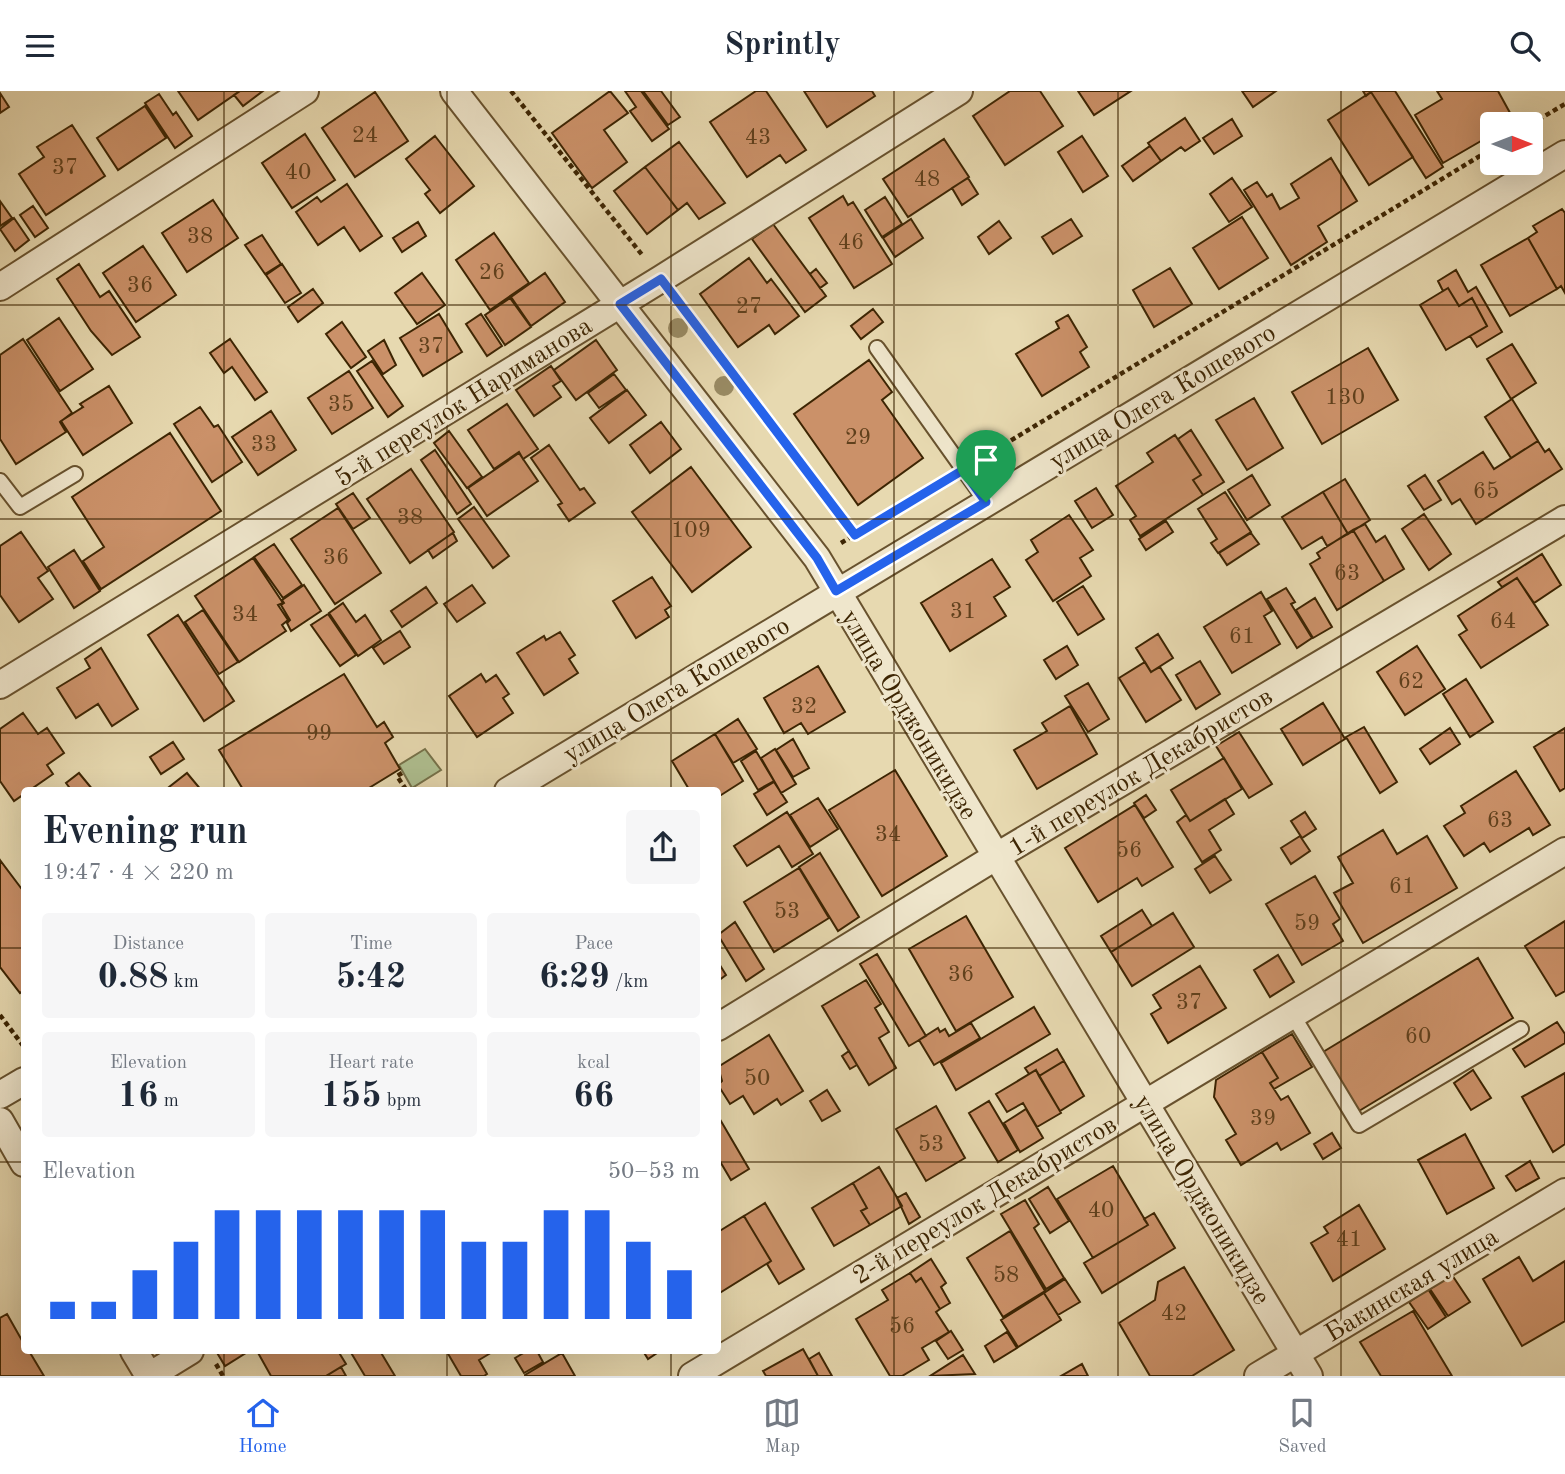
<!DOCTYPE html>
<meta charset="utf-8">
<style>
body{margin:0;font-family:"Old Standard TT",serif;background:#f6f6f7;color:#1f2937;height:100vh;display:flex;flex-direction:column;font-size:26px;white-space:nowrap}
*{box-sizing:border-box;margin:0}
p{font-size:23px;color:#747a83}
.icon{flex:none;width:38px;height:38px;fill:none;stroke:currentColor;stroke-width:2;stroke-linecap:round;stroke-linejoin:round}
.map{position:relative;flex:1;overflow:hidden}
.sheet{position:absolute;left:21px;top:696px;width:700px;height:567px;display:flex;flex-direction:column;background:#fff;border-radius:7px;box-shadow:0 7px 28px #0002}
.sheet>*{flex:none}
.needle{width:46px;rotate:90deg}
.fabs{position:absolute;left:1480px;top:21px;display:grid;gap:14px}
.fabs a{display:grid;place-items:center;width:63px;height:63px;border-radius:7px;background:#fff;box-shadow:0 7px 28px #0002;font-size:35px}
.pin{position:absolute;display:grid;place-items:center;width:60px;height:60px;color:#fff;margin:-72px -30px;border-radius:50% 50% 50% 0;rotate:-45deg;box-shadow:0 0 7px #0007}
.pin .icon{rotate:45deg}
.round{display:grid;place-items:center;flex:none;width:74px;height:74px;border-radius:7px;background:#f6f6f7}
.headline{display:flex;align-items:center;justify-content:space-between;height:119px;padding:0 21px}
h1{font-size:38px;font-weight:700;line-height:52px}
.stats{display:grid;grid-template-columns:repeat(3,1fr);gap:10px;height:119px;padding:7px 21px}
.stats div{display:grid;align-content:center;border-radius:7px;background:#f6f6f7;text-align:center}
.stats b{font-size:35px;font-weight:700}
.stats small{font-size:19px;font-weight:400}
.stats p{font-size:19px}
.chart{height:196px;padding:14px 21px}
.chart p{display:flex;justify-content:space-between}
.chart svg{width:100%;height:126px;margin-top:7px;stroke:#2563eb;stroke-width:6}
header{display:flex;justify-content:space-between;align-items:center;height:91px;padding:0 21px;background:#fff;font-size:32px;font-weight:700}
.tab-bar{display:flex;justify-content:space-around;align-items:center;height:98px;border-top:2px solid #e0e1e3;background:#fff;font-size:19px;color:#747a83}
.tab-bar a{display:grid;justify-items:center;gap:4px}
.tab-bar .selected{color:#2563eb}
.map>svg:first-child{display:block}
</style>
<header><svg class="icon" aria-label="menu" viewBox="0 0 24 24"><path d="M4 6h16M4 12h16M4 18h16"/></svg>Sprintly<svg class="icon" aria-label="search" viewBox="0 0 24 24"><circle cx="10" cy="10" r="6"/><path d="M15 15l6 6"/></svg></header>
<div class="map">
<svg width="1565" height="1285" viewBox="0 0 1565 1285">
<rect width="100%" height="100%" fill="#e7d9b0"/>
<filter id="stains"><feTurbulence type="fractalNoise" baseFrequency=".00286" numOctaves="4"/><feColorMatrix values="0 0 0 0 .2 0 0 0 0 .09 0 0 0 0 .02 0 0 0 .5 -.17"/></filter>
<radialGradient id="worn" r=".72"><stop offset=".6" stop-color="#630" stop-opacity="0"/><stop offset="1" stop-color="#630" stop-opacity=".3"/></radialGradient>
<path fill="#afc091" stroke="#76724a" stroke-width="2" d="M425,658L441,679L412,697L399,674Z"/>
<path fill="#cb9169" stroke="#3d2503" stroke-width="2" d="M178,0H240L198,29Z
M240,0H263L243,15L234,4Z
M610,0L628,22L604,39L627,71L592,97L552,42Z
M625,0H641L669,38L652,50L630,20L636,16Z
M643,0H661L680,26L668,34Z
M756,0H766L806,59L786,72L780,64L747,86L710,31Z
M804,0H872L875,5L827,36Z
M1010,0H1040L1063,35L1005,74L973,25Z
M1078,0H1131L1094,24Z
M1242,0H1276L1253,16Z
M1363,0H1395L1443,76L1426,87L1371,1L1366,5Z
M1437,0H1498L1515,31L1493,33V43L1443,72L1415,24L1442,8Z
M375,1L408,50L355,86L322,37Z
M1371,1L1413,66L1369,94L1328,29Z
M0,2L9,16L0,22Z
M159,3L173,24L176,21L192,45L175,57L145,12Z
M145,15L166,47L118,79L97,47Z
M1185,27L1200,50L1185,60L1181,56L1161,70L1148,52Z
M1232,28L1242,45L1214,63L1203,47Z
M72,34L105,85L46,124L19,83L44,66L37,56Z
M305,43L335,89L292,117L262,72Z
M435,45L474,95L440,122L425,103L430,99L406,68Z
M1082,45L1108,85L1083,101L1058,61Z
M944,48L969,86L908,126L883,88Z
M679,51L725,112L699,128L687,112L678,119L645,76Z
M1150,55L1161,70L1133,90L1122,75Z
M1331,67L1357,110L1318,135L1327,151L1291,174L1244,99L1257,91L1267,106L1272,103L1280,118L1299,107L1291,93Z
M645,76L678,119L647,143L614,100Z
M968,87L978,103L962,114L952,97Z
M1232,87L1252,116L1229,131L1210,103Z
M347,93L382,145L360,160L344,136L318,154L296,121L317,106L321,111Z
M843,105L848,114L853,111L892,173L854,197L809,127Z
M885,106L902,133L882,146L865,119Z
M213,109L238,147L187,181L162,142Z
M0,110L12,127L0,135Z
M33,115L48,137L35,146L20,124Z
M1562,118L1565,122V202L1561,195L1557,198L1528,147L1537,141L1533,135Z
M1242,126L1268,167L1219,198L1193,157Z
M14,127L29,149L15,160L0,138Z
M911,128L923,147L895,166L883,147Z
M1071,128L1082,145L1053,163L1042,146Z
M999,130L1011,147L989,163L978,146Z
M418,131L426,145L402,161L393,147Z
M773,133L826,205L805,221L752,148Z
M494,142L529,192L490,219L456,169Z
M262,144L281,173L265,183L245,154Z
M1528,147L1557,198L1510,225L1481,174Z
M143,155L176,204L136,231L103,182Z
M749,167L767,192L771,188L799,225L775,243L769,234L738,256L700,203Z
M79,173L100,206L109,200L140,246L112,264L91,240L57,188Z
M282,173L301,202L285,212L266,184Z
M1170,177L1192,213L1154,236L1133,199Z
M816,178L827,192L820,197L810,183Z
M1456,179L1468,201L1476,196L1502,241L1477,256L1470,245L1487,235L1472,207L1459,215L1448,197L1443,200L1438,190Z
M422,182L445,214L417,233L395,202Z
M545,182L565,211L531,235L511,206Z
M1448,197L1459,215L1472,207L1487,235L1446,259L1420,214Z
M313,198L323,212L298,231L288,216Z
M510,207L531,236L505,254L485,224Z
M873,218L883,231L861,248L851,235Z
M439,223L462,261L423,285L400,247Z
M481,223L502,255L487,265L466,233Z
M1068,224L1087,256L1080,261L1089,276L1042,305L1016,263L1059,237L1056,231Z
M59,227L93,278L60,300L27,249Z
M342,231L366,266L351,277L326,243Z
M23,248L72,322L60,331L66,341L16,373L0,348V264Z
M230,248L267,301L255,309L232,276L224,282L210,262Z
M384,249L396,274L383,283L368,260Z
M596,249L617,279L576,309L554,279Z
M1512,253L1536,292L1511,308L1487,268Z
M1368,257L1398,309L1322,353L1292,301Z
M869,269L892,301L882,309L923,367L858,414L794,323Z
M372,270L403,315L388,326L357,280Z
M551,275L561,290L553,295L561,306L534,325L516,299Z
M349,280L373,317L332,343L308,307Z
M614,283L626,299L599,317L588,302Z
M109,295L132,332L83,364L61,330L83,316L80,313Z
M627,299L646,324L609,352L590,327Z
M1254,307L1283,357L1247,379L1216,329Z
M1512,308L1538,350L1511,367L1485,326Z
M507,313L538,358L523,368L519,361L494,378L468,339Z
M200,316L214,336L218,334L242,371L212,391L174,333Z
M271,320L296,359L258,384L232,346Z
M661,331L681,358L650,382L630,354Z
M1191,339L1224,391L1203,404L1193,389L1201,384L1178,348Z
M449,340L482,386L467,397L434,352Z
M170,342L221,420L101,498L83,470L104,456L72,406Z
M1175,344L1201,384L1193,389L1203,404L1140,445L1130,429L1136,425L1116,395L1153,371L1147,362Z
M1538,350L1545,361L1549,358L1562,378L1476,433L1460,408L1452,413L1438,390L1483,361L1494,378Z
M549,354L580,399L584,397L595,412L569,430L558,414L562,412L531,367Z
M435,359L471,413L457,423L421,369Z
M519,362L538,390L487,425L468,397Z
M691,376L751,456L692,501L632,421Z
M411,378L454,441L410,472L367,408Z
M1252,384L1270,414L1247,429L1228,399Z
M1425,384L1441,409L1424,419L1408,395Z
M1345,388L1370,429L1348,443L1323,401Z
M1096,397L1113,424L1092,437L1075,410Z
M1225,401L1251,441L1218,462L1211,452L1217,448L1198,418Z
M1323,401L1348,443L1327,455L1322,446L1302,458L1282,426Z
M353,402L370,427L353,438L336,413Z
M474,416L509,465L493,477L458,428Z
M338,417L381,482L335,513L291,448Z
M1424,423L1451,463L1429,479L1402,438Z
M1069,424L1093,459L1080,467L1091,485L1053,510L1026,469L1038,461L1031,449Z
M1166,430L1173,441L1146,459L1139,448Z
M1365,433L1376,451L1385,445L1404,478L1384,490L1353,439Z
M1353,439L1384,490L1337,519L1310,473L1320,467L1317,462Z
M21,441L48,480L38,487L53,508L19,531L0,504V455Z
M453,442L457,450L433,467L428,459Z
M1251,442L1259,453L1227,474L1219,462Z
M274,453L302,494L283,507L254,466Z
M74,459L100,500L74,517L48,476Z
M1542,463L1561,494L1534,512L1517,487L1502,496L1498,491Z
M253,467L283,512L278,514L288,529L282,534L286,540L239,571L195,505Z
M992,468L1010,496L994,506L1006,525L950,560L921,512Z
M652,486L671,515L665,519L669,526L636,547L613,510Z
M1517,487L1548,534L1481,577L1459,544L1467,539L1458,525Z
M304,494L321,520L291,540L287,532L290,529L281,514L284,512L282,509Z
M472,494L485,512L457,531L444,513Z
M1083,495L1104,528L1078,544L1057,511Z
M426,496L437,512L402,536L391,520Z
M1286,497L1295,511L1291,513L1312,547L1297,557L1267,508Z
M1261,501L1272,520L1264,525L1280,553L1232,582L1204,536Z
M1315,507L1332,536L1313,547L1296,519Z
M343,512L356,531L365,524L381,549L358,565L329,522Z
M203,519L238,571L219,583L185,531Z
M328,523L356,564L340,575L311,534Z
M178,524L234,610L204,630L148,544Z
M400,540L410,556L384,573L373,557Z
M560,541L575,564L569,568L578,582L544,604L517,562L544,545L546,549Z
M1158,543L1173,567L1151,581L1136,557Z
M1067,555L1078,574L1056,588L1044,569Z
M1417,555L1445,598L1405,624L1377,581Z
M101,557L138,618L112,635L98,613L76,627L57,597L90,577L85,568Z
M1200,570L1220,603L1196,618L1176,584Z
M1145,571L1151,581L1160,576L1181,609L1146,631L1119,587Z
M818,575L845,621L808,643L801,632L784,642L764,607Z
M344,583L377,636L384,631L393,646L385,652L400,678L364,700H244L219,659Z
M481,583L486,591L496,584L509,603L503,607L513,622L477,646L449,605Z
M1466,588L1493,631L1470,646L1443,603Z
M1088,592L1109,628L1088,641L1065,605Z
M1323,612L1345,648L1303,674L1281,638Z
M1070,615L1097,663L1037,698L1014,659L1047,640L1042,632Z
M23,622L38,643L47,637L64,662L47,674L53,683L14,710L0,690V638Z
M738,628L757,658L733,672L715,643Z
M1364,636L1397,691L1380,702L1346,646Z
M1450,637L1460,653L1430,673L1420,658Z
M1565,637V697L1560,700L1534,656Z
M1239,641L1272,693L1249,707L1216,655Z
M715,643L743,690L718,706V700H690L672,670Z
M793,648L809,677L793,686L776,659Z
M173,651L184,668L161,683L150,666Z
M775,658L796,693L781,702L761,667Z
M756,660L774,690L758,699L741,670Z
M1224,667L1242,698L1190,730L1171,699Z
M895,679L947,765L882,805L829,719Z
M1516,680L1550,734L1533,744L1529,737L1490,761L1484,752L1464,765L1444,735L1465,722L1461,715Z
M79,682L93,699L92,700H72L66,692Z
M187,682L202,700H164Z
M774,691L787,711L767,724L754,703Z
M1146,704L1156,719L1144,727L1134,712Z
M818,707L838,738L810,756L790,724Z
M1225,708L1234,723L1209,739L1221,759L1202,771L1177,731L1186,724L1190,730Z
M1135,714L1173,776L1142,795L1137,787L1098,811L1065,757Z
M787,721L813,763L792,776L779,755L747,775L734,755Z
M1305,721L1316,738L1302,747L1291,730Z
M1383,739L1397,763L1427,745L1457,797L1363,852L1334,802L1353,792L1338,766Z
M1300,745L1310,760L1291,773L1281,757Z
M820,762L859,826L838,840L799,776Z
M1215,765L1231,789L1210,802L1195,778Z
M0,769L24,801V899L20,902L0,876Z
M799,777L829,827L774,861L744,811Z
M1315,785L1340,828L1333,833L1343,850L1302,874L1266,813Z
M1142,819L1152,835L1111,861L1101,845Z
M1173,822L1194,856L1132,895L1111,861Z
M966,825L1013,906L956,940L909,858Z
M1565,830V900L1556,905L1525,855Z
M735,831L764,878L746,890L718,844Z
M877,863L926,945L909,955L860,873Z
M1278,864L1294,891L1270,906L1254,879Z
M1478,867L1513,927L1359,1020L1323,961Z
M718,871L726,884L718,890Z
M1200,875L1226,917L1168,952L1151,923L1161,917L1153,904Z
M866,889L881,913L875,917L889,941L879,947L896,977L869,994L822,915Z
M1034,916L1050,943L956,999L941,972Z
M1557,931L1565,943V952L1525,976L1513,958Z
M971,932L980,947L934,974L919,949L938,937L940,941L945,938L949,945Z
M1292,943L1312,976L1274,998L1270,992L1278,987L1262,961Z
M769,944L803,1000L781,1014L777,1008L754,1023L743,1005L730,1013L718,994L722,990L718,976Z
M1057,958L1064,970L1039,985L1036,979L1029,983L1025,977Z
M849,960L857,974L850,978L842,965Z
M1262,961L1278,987L1270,992L1281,1009L1288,1005L1310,1042L1281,1059L1277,1052L1241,1074L1226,1049L1236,1043L1214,1006L1216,989Z
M1064,970L1084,1005L1060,1020L1039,985Z
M1036,979L1061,1022L1037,1036L1023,1012L1007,1021L996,1003Z
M1473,979L1491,1007L1471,1019L1454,992Z
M1565,982V1053L1553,1061L1522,1006Z
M827,999L840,1020L822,1030L810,1010Z
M989,1010L1018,1059L998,1071L969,1022Z
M936,1015L965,1067L926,1090L896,1038Z
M1026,1018L1043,1047L1020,1061L1004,1032Z
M718,1025L749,1078L731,1089L718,1067Z
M1332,1042L1341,1057L1323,1068L1314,1053Z
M1465,1043L1494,1097L1447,1123L1418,1069Z
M1530,1070L1539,1087L1516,1100L1506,1085Z
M1113,1075L1148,1134L1093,1167L1057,1108Z
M879,1076L902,1115L870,1134L861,1120L867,1117L853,1092Z
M853,1092L867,1117L861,1120L870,1134L834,1155L812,1117Z
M1048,1096L1069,1130L1050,1142L1029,1108Z
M906,1102L920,1126L909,1133L897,1107Z
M1025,1109L1039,1133L1034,1137L1064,1187L1046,1198L1001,1123Z
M765,1112L804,1178L779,1193L767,1173L771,1170L744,1125Z
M1359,1114L1385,1158L1333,1190L1311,1152L1328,1142L1324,1136Z
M1154,1122L1175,1157L1102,1202L1084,1172L1148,1134L1144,1128Z
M744,1125L771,1170L718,1203V1141Z
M1010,1140L1045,1200L1003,1226L967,1167Z
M1519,1166L1533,1190L1565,1170V1230L1522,1255L1483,1188Z
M931,1168L946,1192L941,1196L950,1212L940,1218L921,1187L916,1191L910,1182Z
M1184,1176L1234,1259L1192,1285H1150L1119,1232L1155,1209L1158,1191Z
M910,1182L916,1191L921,1187L940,1218L936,1221L949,1241L922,1257L929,1269L902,1285H890L856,1228L888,1209L882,1199Z
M1452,1184L1470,1211L1448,1225L1430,1198Z
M1065,1188L1080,1211L1058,1224L1044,1202Z
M1428,1198L1446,1226L1428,1238L1409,1211Z
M1044,1202L1061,1229L1018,1256L1001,1229Z
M1413,1220L1452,1285H1381L1360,1251Z
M7,1223L24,1253V1260H29L44,1285H0V1227Z
M951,1240L963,1259L948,1268L936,1250Z
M1007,1241L1017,1257L994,1271L985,1255Z
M803,1258L818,1285H766L763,1280Z
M216,1260H249L225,1275Z
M257,1260H338L346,1273L326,1285H271Z
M350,1260H380L395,1285H365Z
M494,1260L479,1269L487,1283L484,1285H461L447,1261Z
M527,1260H537L543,1271L524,1282L515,1267Z
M643,1260H660L648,1268Z
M562,1262L575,1285H525V1284Z
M819,1262L832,1285H818L809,1268Z
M963,1264L975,1283L930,1285Z
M1082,1273L1088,1285H1061Z
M341,1276L346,1285H326Z"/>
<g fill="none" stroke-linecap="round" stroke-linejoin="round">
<g stroke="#68522e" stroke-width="18">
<path id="service" d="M877,257L986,410
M0,390L20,416L75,383
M1292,923L1359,1034L1521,938"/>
</g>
<g stroke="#68522e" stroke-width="30">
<path id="minor" d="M454,0L817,467L1309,1285
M0,196L305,0
M0,594L661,188L959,0
M508,700L1565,63
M718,936L997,765L1565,428
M0,1004L24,990
M0,1030L24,1072
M134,1260L149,1285
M149,1285L190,1260
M692,1285L1565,760
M1258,1285L1565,1101"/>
</g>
<path stroke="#3d2503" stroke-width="4.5" stroke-dasharray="5 3.5" stroke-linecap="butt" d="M511,0L643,165
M1531,33L1565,13
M679,210L855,444
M982,367L1493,57
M841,452L945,390
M402,682L397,685L407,700
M0,924L24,956
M216,1273L223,1285"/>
<use href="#service" stroke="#efe6cc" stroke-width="14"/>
<use href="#minor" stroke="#efe6cc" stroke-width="26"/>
</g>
<g fill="#998b64">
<circle cx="678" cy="237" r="10"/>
<circle cx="724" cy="295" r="10"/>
</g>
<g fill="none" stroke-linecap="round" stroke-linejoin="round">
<g stroke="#fff" stroke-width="14">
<path id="route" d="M661,188L855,444L963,379L986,411L836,500L817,467L620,213Z"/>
</g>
<use href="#route" stroke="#2563eb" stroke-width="9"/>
</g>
<path fill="none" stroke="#3d2503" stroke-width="2" stroke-opacity="0.55" d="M224,0V700M447,0V700M671,0V700M894,0V1285M1118,0V1285M1341,0V1285M0,214H1565M0,428H1565M0,642H1565M0,857H24M718,857H1565M0,1071H24M718,1071H1565M224,1260V1285M447,1260V1285M671,1260V1285"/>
<g text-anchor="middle" stroke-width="6" stroke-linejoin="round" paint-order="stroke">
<g font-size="23" fill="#60401c">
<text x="365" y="51">24</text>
<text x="758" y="53">43</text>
<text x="65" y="83">37</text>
<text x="298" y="88">40</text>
<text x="927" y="95">48</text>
<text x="200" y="152">38</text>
<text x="851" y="158">46</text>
<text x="492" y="188">26</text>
<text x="140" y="201">36</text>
<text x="749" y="222">27</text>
<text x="431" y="262">37</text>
<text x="1345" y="313">130</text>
<text x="341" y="320">35</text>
<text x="858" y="353">29</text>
<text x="264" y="360">33</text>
<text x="1486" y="407">65</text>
<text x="410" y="433">38</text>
<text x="691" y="446">109</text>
<text x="336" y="473">36</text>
<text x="1347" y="489">63</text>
<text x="963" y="527">31</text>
<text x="245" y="530">34</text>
<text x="1503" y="537">64</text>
<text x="1242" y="552">61</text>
<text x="1411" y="597">62</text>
<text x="804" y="622">32</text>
<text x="319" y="649">99</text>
<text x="1500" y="736">63</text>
<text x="888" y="750">34</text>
<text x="1129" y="766">56</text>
<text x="1402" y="802">61</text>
<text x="787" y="827">53</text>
<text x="1307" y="839">59</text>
<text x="961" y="890">36</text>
<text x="1189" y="918">37</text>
<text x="1418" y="952">60</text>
<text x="757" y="994">50</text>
<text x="1263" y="1034">39</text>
<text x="931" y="1060">53</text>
<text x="1101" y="1126">40</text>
<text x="1349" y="1155">41</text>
<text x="1006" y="1191">58</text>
<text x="1174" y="1229">42</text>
<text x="902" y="1242">56</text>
</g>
<g font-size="26" fill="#3d2503" stroke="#efe6cc">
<text transform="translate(1162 305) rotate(-31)" y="9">улица Олега Кошевого</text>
<text transform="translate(463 310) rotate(-32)" y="9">5-й переулок Нариманова</text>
<text transform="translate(676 598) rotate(-31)" y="9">улица Олега Кошевого</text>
<text transform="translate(910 623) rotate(59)" y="9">улица Орджоникидзе</text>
<text transform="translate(1140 680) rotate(-31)" y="9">1-й переулок Декабристов</text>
<text transform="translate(984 1108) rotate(-31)" y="9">2-й переулок Декабристов</text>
<text transform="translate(1203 1108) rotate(59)" y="9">улица Орджоникидзе</text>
<text transform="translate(1411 1193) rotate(-31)" y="9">Бакинская улица</text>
</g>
</g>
<rect width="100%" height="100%" filter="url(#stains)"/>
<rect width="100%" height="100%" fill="url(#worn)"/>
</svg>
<div class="fabs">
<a><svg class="needle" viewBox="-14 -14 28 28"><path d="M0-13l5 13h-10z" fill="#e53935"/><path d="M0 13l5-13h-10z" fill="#747a83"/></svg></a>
</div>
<div class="pin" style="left:986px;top:411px;background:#1e9e55"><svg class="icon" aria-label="arrive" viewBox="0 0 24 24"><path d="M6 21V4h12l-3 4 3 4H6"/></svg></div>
<section class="sheet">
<div class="headline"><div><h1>Evening run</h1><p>19:47 · 4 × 220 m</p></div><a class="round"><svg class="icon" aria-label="share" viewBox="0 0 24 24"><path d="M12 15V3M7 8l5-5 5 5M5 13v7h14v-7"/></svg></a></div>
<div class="stats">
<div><p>Distance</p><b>0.88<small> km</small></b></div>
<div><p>Time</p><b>5:42</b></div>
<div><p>Pace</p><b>6:29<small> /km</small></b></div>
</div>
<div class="stats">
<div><p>Elevation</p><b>16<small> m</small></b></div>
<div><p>Heart rate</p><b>155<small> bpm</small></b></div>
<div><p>kcal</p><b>66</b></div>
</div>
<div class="chart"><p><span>Elevation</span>50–53 m</p>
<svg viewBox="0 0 160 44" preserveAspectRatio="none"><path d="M5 44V38M15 44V38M25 44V27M35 44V17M45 44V6M55 44V6M65 44V6M75 44V6M85 44V6M95 44V6M105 44V17M115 44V17M125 44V6M135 44V6M145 44V17M155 44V27"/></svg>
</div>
</section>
</div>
<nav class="tab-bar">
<a class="selected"><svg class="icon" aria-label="home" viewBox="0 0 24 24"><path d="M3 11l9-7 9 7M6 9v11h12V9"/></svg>Home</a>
<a><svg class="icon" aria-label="map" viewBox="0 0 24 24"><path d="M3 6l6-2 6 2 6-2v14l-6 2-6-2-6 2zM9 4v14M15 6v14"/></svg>Map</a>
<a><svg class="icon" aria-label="saved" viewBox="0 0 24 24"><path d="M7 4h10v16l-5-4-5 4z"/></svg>Saved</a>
</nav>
